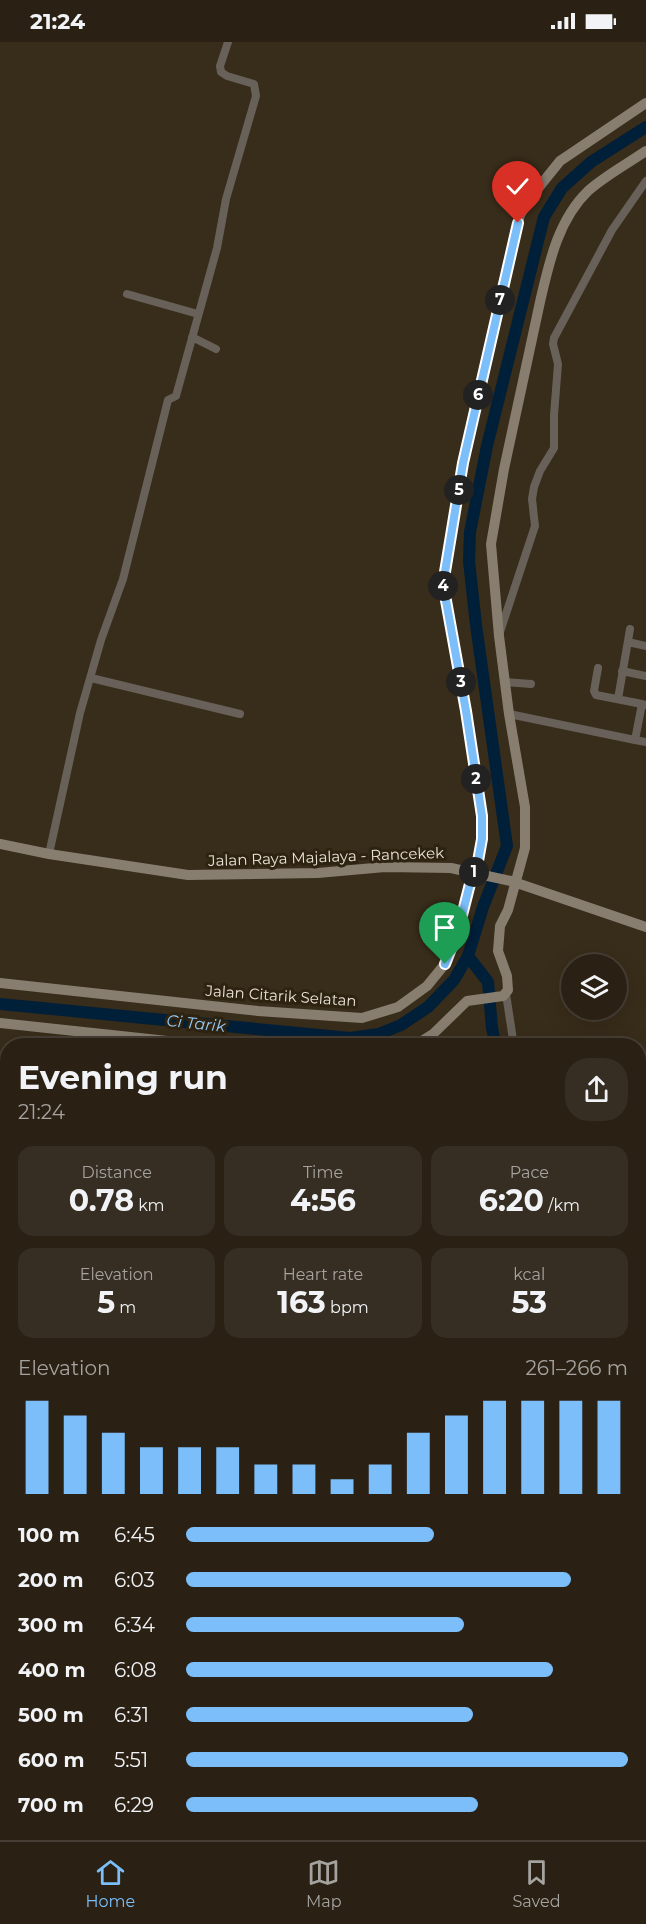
<!DOCTYPE html>
<meta charset="utf-8">
<style>
body{margin:0;font-family:Montserrat,sans-serif;background:#362e22;color:#f1f3f6;height:100vh;display:flex;flex-direction:column;font-size:22px;white-space:nowrap}
*{box-sizing:border-box;margin:0}
p{font-size:20px;color:#a5a3a0}
.icon{flex:none;width:33px;height:33px;fill:none;stroke:currentColor;stroke-width:2;stroke-linecap:round;stroke-linejoin:round}
.map{position:relative;flex:1;overflow:hidden}
.panel{position:absolute;left:0px;top:996px;width:646px;height:802px;display:flex;flex-direction:column;background:#2a2114;border-radius:24px 24px 0 0;box-shadow:0 6px 24px #0002,0 0 0 2px #463e34}
.panel>*{flex:none}
.buttons{position:absolute;left:561px;top:912px;display:grid;gap:12px}
.buttons a{display:grid;place-items:center;width:66px;height:66px;border-radius:50%;background:#2a2114;box-shadow:0 6px 24px #0002,0 0 0 2px #463e34;font-size:30px}
.pin{position:absolute;display:grid;place-items:center;width:51px;height:51px;color:#fff;margin:-62px -26px;border-radius:50% 50% 50% 0;rotate:-45deg;box-shadow:0 0 6px #0007}
.pin .icon{rotate:45deg}
.km{position:absolute;width:30px;height:30px;margin:-15px;border-radius:50%;background:#222;color:#fff;font-size:16px;line-height:30px;text-align:center}
.round{display:grid;place-items:center;flex:none;width:63px;height:63px;border-radius:24px;background:#362e22}
.head{display:flex;align-items:center;justify-content:space-between;height:102px;padding:0 18px}
h1{font-size:33px;font-weight:700;line-height:45px}
.metrics{display:grid;grid-template-columns:repeat(3,1fr);gap:9px;height:102px;padding:6px 18px}
.metrics div{display:grid;align-content:center;border-radius:15px;background:#362e22;text-align:center}
.metrics b{font-size:30px;font-weight:700}
.metrics small{font-size:16px;font-weight:400}
.metrics p{font-size:16px}
.chart{height:168px;padding:12px 18px}
.chart p{display:flex;justify-content:space-between}
.chart svg{width:100%;height:108px;margin-top:6px;stroke:#7bbef9;stroke-width:6}
ul{padding:0 18px;list-style:none;font-size:20px}
li{display:grid;grid-template-columns:96px 72px 1fr;align-items:center;height:45px}
li i{height:15px;border-radius:8px;background:#7bbef9}
.status{display:flex;justify-content:space-between;align-items:center;height:42px;padding:0 30px;background:#2a2114;direction:ltr}
.status svg{height:16px;fill:currentColor}
.dock{display:flex;justify-content:space-around;align-items:center;height:84px;border-top:2px solid #463e34;background:#2a2114;font-size:16px;color:#a5a3a0}
.dock a{display:grid;justify-items:center;gap:3px}
.dock .selected{color:#7bbef9}
.map>svg:first-child{display:block}
</style>
<div class="status"><b>21:24</b><svg viewBox="0 0 49 12"><path d="M0 12V9h3v3zM5 12V6h3v6zM10 12V3h3v9zM15 12V0h3v12zM26 1h20v11H26zM47 4h2v5h-2z"/></svg></div>
<div class="map">
<svg width="646" height="1798" viewBox="0 0 646 1798">
<rect width="100%" height="100%" fill="#382c1a"/>
<g fill="none" stroke-linecap="round" stroke-linejoin="round">
<path stroke="#001f38" stroke-width="7" d="M639,1288L645,1302L642,1353L646,1367"/>
<path stroke="#001f38" stroke-width="12" d="M468,914L488,940L492,986L496,1004
M0,962L350,996L379,992L401,983L428,965L454,938L468,914L483,865L507,804L476,583L469,519L470,490L487,404L544,175L562,146L591,120L646,85
M639,1529L646,1528
M464,1798L467,1791"/>
<path stroke="#676159" stroke-width="8" d="M127,252L198,272
M192,295L216,307
M500,590L535,484L532,457L534,445L540,429L554,406V373L558,322L553,302L554,296L612,188L646,139
M628,600L646,604
M598,626L594,649L596,653L642,662
M622,629L646,634
M91,636L240,672
M505,640L531,642
M618,657L630,587
M646,663L642,662L635,698L646,700
M509,672L635,698
M49,812L80,671L101,598L123,537L168,358L176,354L217,206L226,157L256,54L254,42L227,34L221,30L220,24L228,0
M506,952L514,1004
M639,1024L646,1025
M639,1259L646,1273
M639,1388L646,1406
M639,1524L646,1523
M0,1606L8,1608
M639,1736L646,1747"/>
<path stroke="#877e70" stroke-width="10" d="M0,802L49,812L188,833L318,831L385,825L451,826L511,839L646,885
M476,830L482,797V774L466,669L443,542L463,421L520,173L531,155L560,119L646,61
M0,941L258,969L362,976L398,965L427,944L445,922L458,889L473,830
M0,981L214,1004
M414,1004L433,992L467,959L503,954L508,948L507,934L498,909L500,884L508,868L525,806V765L509,672L499,594L491,502L504,427L540,260C549,221 558,178 588,149C605,134 627,122 646,109"/>
</g>
<g fill="none" stroke-linecap="round" stroke-linejoin="round">
<g stroke="#fff" stroke-width="12">
<path id="route" d="M445,922L458,889L473,830H476L482,797V774L466,669L443,542L463,421L518,181"/>
</g>
<use href="#route" stroke="#7bbef9" stroke-width="8"/>
</g>
<g text-anchor="middle" stroke-width="6" stroke-linejoin="round" paint-order="stroke">
<g font-size="15" fill="#e9e2d7" stroke="#2d2310">
<text transform="translate(326 815) rotate(-2)" y="5">Jalan Raya Majalaya - Rancekek</text>
<text transform="translate(281 954) rotate(4)" y="5">Jalan Citarik Selatan</text>
</g>
<g font-size="16" font-style="italic" fill="#96cbfa" stroke="#2d2310">
<text transform="translate(196 981) rotate(6)" y="6">Ci Tarik</text>
</g>
</g>
</svg>
<div class="buttons">
<a><svg class="icon" aria-label="layers" viewBox="0 0 24 24"><path d="M12 4l9 5-9 5-9-5zM3 14l9 5 9-5"/></svg></a>
</div>
<div class="pin" style="left:445px;top:922px;background:#1e9e55"><svg class="icon" aria-label="arrive" viewBox="0 0 24 24"><path d="M6 21V4h12l-3 4 3 4H6"/></svg></div>
<div class="pin" style="left:518px;top:181px;background:#d93025"><svg class="icon" aria-label="check" viewBox="0 0 24 24"><path d="M5 12l5 5 9-10"/></svg></div>
<b class="km" style="left:474px;top:830px">1</b>
<b class="km" style="left:476px;top:737px">2</b>
<b class="km" style="left:461px;top:640px">3</b>
<b class="km" style="left:443px;top:544px">4</b>
<b class="km" style="left:459px;top:448px">5</b>
<b class="km" style="left:478px;top:353px">6</b>
<b class="km" style="left:500px;top:258px">7</b>
<section class="panel">
<div class="head"><div><h1>Evening run</h1><p>21:24</p></div><a class="round"><svg class="icon" aria-label="share" viewBox="0 0 24 24"><path d="M12 15V3M7 8l5-5 5 5M5 13v7h14v-7"/></svg></a></div>
<div class="metrics">
<div><p>Distance</p><b>0.78<small> km</small></b></div>
<div><p>Time</p><b>4:56</b></div>
<div><p>Pace</p><b>6:20<small> /km</small></b></div>
</div>
<div class="metrics">
<div><p>Elevation</p><b>5<small> m</small></b></div>
<div><p>Heart rate</p><b>163<small> bpm</small></b></div>
<div><p>kcal</p><b>53</b></div>
</div>
<div class="chart"><p><span>Elevation</span>261–266 m</p>
<svg viewBox="0 0 160 44" preserveAspectRatio="none"><path d="M5 44V6M15 44V12M25 44V19M35 44V25M45 44V25M55 44V25M65 44V32M75 44V32M85 44V38M95 44V32M105 44V19M115 44V12M125 44V6M135 44V6M145 44V6M155 44V6"/></svg>
</div>
<ul>
<li><b>100 m</b>6:45<i style="width:56%"></i></li>
<li><b>200 m</b>6:03<i style="width:87%"></i></li>
<li><b>300 m</b>6:34<i style="width:63%"></i></li>
<li><b>400 m</b>6:08<i style="width:83%"></i></li>
<li><b>500 m</b>6:31<i style="width:65%"></i></li>
<li><b>600 m</b>5:51<i style="width:100%"></i></li>
<li><b>700 m</b>6:29<i style="width:66%"></i></li>
</ul>
</section>
</div>
<nav class="dock">
<a class="selected"><svg class="icon" aria-label="home" viewBox="0 0 24 24"><path d="M3 11l9-7 9 7M6 9v11h12V9"/></svg>Home</a>
<a><svg class="icon" aria-label="map" viewBox="0 0 24 24"><path d="M3 6l6-2 6 2 6-2v14l-6 2-6-2-6 2zM9 4v14M15 6v14"/></svg>Map</a>
<a><svg class="icon" aria-label="saved" viewBox="0 0 24 24"><path d="M7 4h10v16l-5-4-5 4z"/></svg>Saved</a>
</nav>
